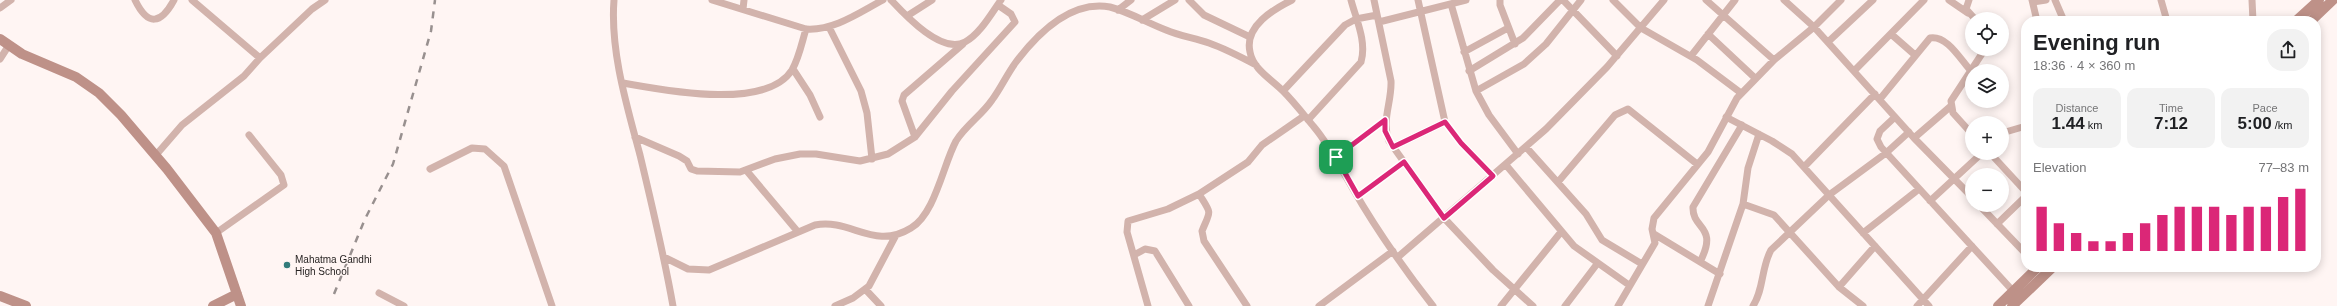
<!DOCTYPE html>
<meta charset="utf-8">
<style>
body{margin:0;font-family:Arial,sans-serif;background:#f2f2f2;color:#202124;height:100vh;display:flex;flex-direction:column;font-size:15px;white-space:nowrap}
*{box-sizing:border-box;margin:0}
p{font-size:13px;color:#757577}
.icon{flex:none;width:22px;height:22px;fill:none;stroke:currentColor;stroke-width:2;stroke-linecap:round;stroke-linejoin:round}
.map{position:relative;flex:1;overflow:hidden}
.panel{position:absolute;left:2021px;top:16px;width:300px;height:256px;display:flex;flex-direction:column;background:#fff;border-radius:16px;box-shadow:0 2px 10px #0003}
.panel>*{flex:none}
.controls{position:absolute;left:1965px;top:12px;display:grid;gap:8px}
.controls a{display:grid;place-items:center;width:44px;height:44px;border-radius:50%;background:#fff;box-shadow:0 2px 10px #0003;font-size:20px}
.pin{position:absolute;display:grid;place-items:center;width:34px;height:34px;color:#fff;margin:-17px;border-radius:8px;box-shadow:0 2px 6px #0006}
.round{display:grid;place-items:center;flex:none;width:42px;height:42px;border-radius:16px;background:#f2f2f2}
.headline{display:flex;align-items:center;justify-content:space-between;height:68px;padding:0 12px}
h1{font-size:22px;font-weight:800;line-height:30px}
.figures{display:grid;grid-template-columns:repeat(3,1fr);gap:6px;height:68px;padding:4px 12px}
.figures div{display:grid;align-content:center;border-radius:10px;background:#f2f2f2;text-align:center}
.figures b{font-size:17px;font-weight:800}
.figures small{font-size:11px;font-weight:400}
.figures p{font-size:11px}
.chart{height:112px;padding:8px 12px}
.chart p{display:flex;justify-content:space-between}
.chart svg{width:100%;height:72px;margin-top:4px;stroke:#db2777;stroke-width:6}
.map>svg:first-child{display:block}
</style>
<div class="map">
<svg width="2337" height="306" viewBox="0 0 2337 306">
<rect width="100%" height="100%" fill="#fff5f3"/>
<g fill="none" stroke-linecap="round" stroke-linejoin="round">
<path stroke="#d2b3ac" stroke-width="7" d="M135,0C148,27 161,24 174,0
M192,0L260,58
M614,0C610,51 627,106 640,155C652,205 664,255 673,306
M712,0L806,29C834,31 860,12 883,0
M891,0C905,15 942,55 965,42C980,34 991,14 1001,0
M1189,0L1204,15L1250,37
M1292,0C1274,9 1244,26 1250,52C1253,69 1271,79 1283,91C1294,102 1304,115 1314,127C1330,146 1340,167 1353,189C1376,229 1404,269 1433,306
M1374,0L1391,81C1392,102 1381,121 1389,141L1444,218L1493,270L1533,306
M1418,0L1445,122L1461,143L1493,176
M1500,0V5L1515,44
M1563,0L1617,56
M1613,0L1641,28L1697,60L1741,93
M1706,0L1774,60
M1784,0L1814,27L1914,138L1972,197
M1949,0L1968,13
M1969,0L1966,9L1975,19
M2032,0L2037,21
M2055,0L2064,21
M2161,0L2167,21
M2252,0L2253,21
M2033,2L2046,0
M1451,4L1476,91L1489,115L1518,154
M0,8L11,0
M743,9L744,0
M1118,10L1131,0
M907,16L932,0
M1142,20L1175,0
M1379,22L1466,0
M829,27L861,91L867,113L872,159
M1708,34L1755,78
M1891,34L1915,55
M1828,42L1873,0
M1464,52L1508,28
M1691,56L1735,0
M0,59L9,45
M793,69L810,95L820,117
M1469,71L1523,38L1560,0
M1854,71L1924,0
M623,83C663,90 766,111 792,70C799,58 802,42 806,29
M1283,91L1345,25L1356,19L1377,15
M1476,91L1524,64L1546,44L1581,0
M1880,99L1930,38C1947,35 1960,59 1971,71
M1726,117L1772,141L1792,154L1929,306
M1895,117L1880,131L1877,139L1881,147L2013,291
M1308,120L1361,62C1367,42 1356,19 1351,0
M2002,133L2026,126
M1972,134L1953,113L1951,101L1985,49
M635,137L679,156L687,161L691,169L697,171L740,172L775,159L800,154H816L860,161L888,154L915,137L952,91L1015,22L1011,14L998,5
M915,137L902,101L904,95L963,44
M1914,138L1951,106
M1393,147L1445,122
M1526,147L1586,214L1602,240L1642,264
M1990,153L2026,192
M156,155L182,125L244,76L260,58L312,9L325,0
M1336,157L1385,120
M1506,165L1574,246L1629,285
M1804,167L1875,94
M430,169L472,148L485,149L504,166L552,306
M746,170L798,232
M1558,182L1615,115L1628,109L1697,164
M1199,194C1212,215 1211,209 1202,231L1204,241L1247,306
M1358,196L1404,162
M1930,201L1982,153
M1743,204L1774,215L1839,287L1863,306
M1979,205L2026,254
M1997,224L2026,196
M216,233L284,185L281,175L249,135
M1863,233L1919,189
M1654,234L1720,274
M1134,255L1145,249L1155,251L1189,306
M664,257L688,269L709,270L815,225C851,218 874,251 911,228C935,214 943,165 956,141C966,125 982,115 992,100C1001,88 1007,74 1016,62C1038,33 1071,0 1110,7C1129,12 1148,23 1166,30C1180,36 1195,38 1209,43C1226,49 1241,57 1256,65
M1398,257L1546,129L1607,67L1664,0
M1700,262C1719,225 1692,230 1693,207L1742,125
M1839,287L1875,246
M865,289L881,306
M379,293L404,306
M835,306L853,298L869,286L896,235
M1148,306L1127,232L1128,221L1168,209L1199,194L1248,162L1262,145L1304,116
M1319,306L1393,251
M1501,306L1561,232
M1565,306L1597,264
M1618,306L1655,243L1652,229L1654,218L1708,152L1737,98L1774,60L1814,27L1841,0
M1708,306L1743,204L1748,168L1759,134
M1753,306C1764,289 1761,268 1771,250L1829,195L1886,153L1909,132
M1917,306L1972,246"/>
<path stroke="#be9188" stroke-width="10" d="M2296,21L2319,0
M2311,21L2333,0
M0,39L22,54L76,77L99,93L121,115L167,169L216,233L241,306
M0,296L26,306
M213,306L237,294
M1998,306L2038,267
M2012,306L2053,267"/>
<path stroke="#98908f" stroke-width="2.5" stroke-dasharray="7 7" stroke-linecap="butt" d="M334,294L365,219L393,164L431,31L435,0"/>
</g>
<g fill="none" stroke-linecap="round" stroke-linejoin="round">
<g stroke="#fff" stroke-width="8">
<path id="route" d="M1385,120V131L1393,147L1445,122L1461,143L1493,176L1444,218L1404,162L1358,196L1336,157Z"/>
</g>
<use href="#route" stroke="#db2777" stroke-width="5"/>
</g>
<circle fill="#327b7a" stroke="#fff5f3" stroke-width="1.5" cx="287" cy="265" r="4"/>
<g text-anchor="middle" stroke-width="3" stroke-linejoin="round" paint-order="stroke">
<g font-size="10" fill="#282423" stroke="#fff5f3" text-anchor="start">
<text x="295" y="263">Mahatma Gandhi<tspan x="295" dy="12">High School</tspan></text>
</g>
</g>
</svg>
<div class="controls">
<a><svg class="icon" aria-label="locate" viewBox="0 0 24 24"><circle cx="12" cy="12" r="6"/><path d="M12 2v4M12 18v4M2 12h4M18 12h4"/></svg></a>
<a><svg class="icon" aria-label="layers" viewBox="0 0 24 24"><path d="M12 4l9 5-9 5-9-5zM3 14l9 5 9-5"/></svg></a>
<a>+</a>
<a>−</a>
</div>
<div class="pin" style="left:1336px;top:157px;background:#1e9e55"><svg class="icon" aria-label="arrive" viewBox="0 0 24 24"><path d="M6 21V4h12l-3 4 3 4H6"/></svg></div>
<section class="panel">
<div class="headline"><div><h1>Evening run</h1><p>18:36 · 4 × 360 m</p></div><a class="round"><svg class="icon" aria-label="share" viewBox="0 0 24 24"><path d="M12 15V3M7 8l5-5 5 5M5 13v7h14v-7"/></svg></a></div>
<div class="figures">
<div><p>Distance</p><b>1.44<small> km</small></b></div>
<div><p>Time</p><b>7:12</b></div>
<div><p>Pace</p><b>5:00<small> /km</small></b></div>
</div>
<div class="chart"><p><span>Elevation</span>77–83 m</p>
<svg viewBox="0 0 160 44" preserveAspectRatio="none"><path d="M5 44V17M15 44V27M25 44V33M35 44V38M45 44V38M55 44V33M65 44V27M75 44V22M85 44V17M95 44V17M105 44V17M115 44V22M125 44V17M135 44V17M145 44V11M155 44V6"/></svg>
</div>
</section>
</div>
